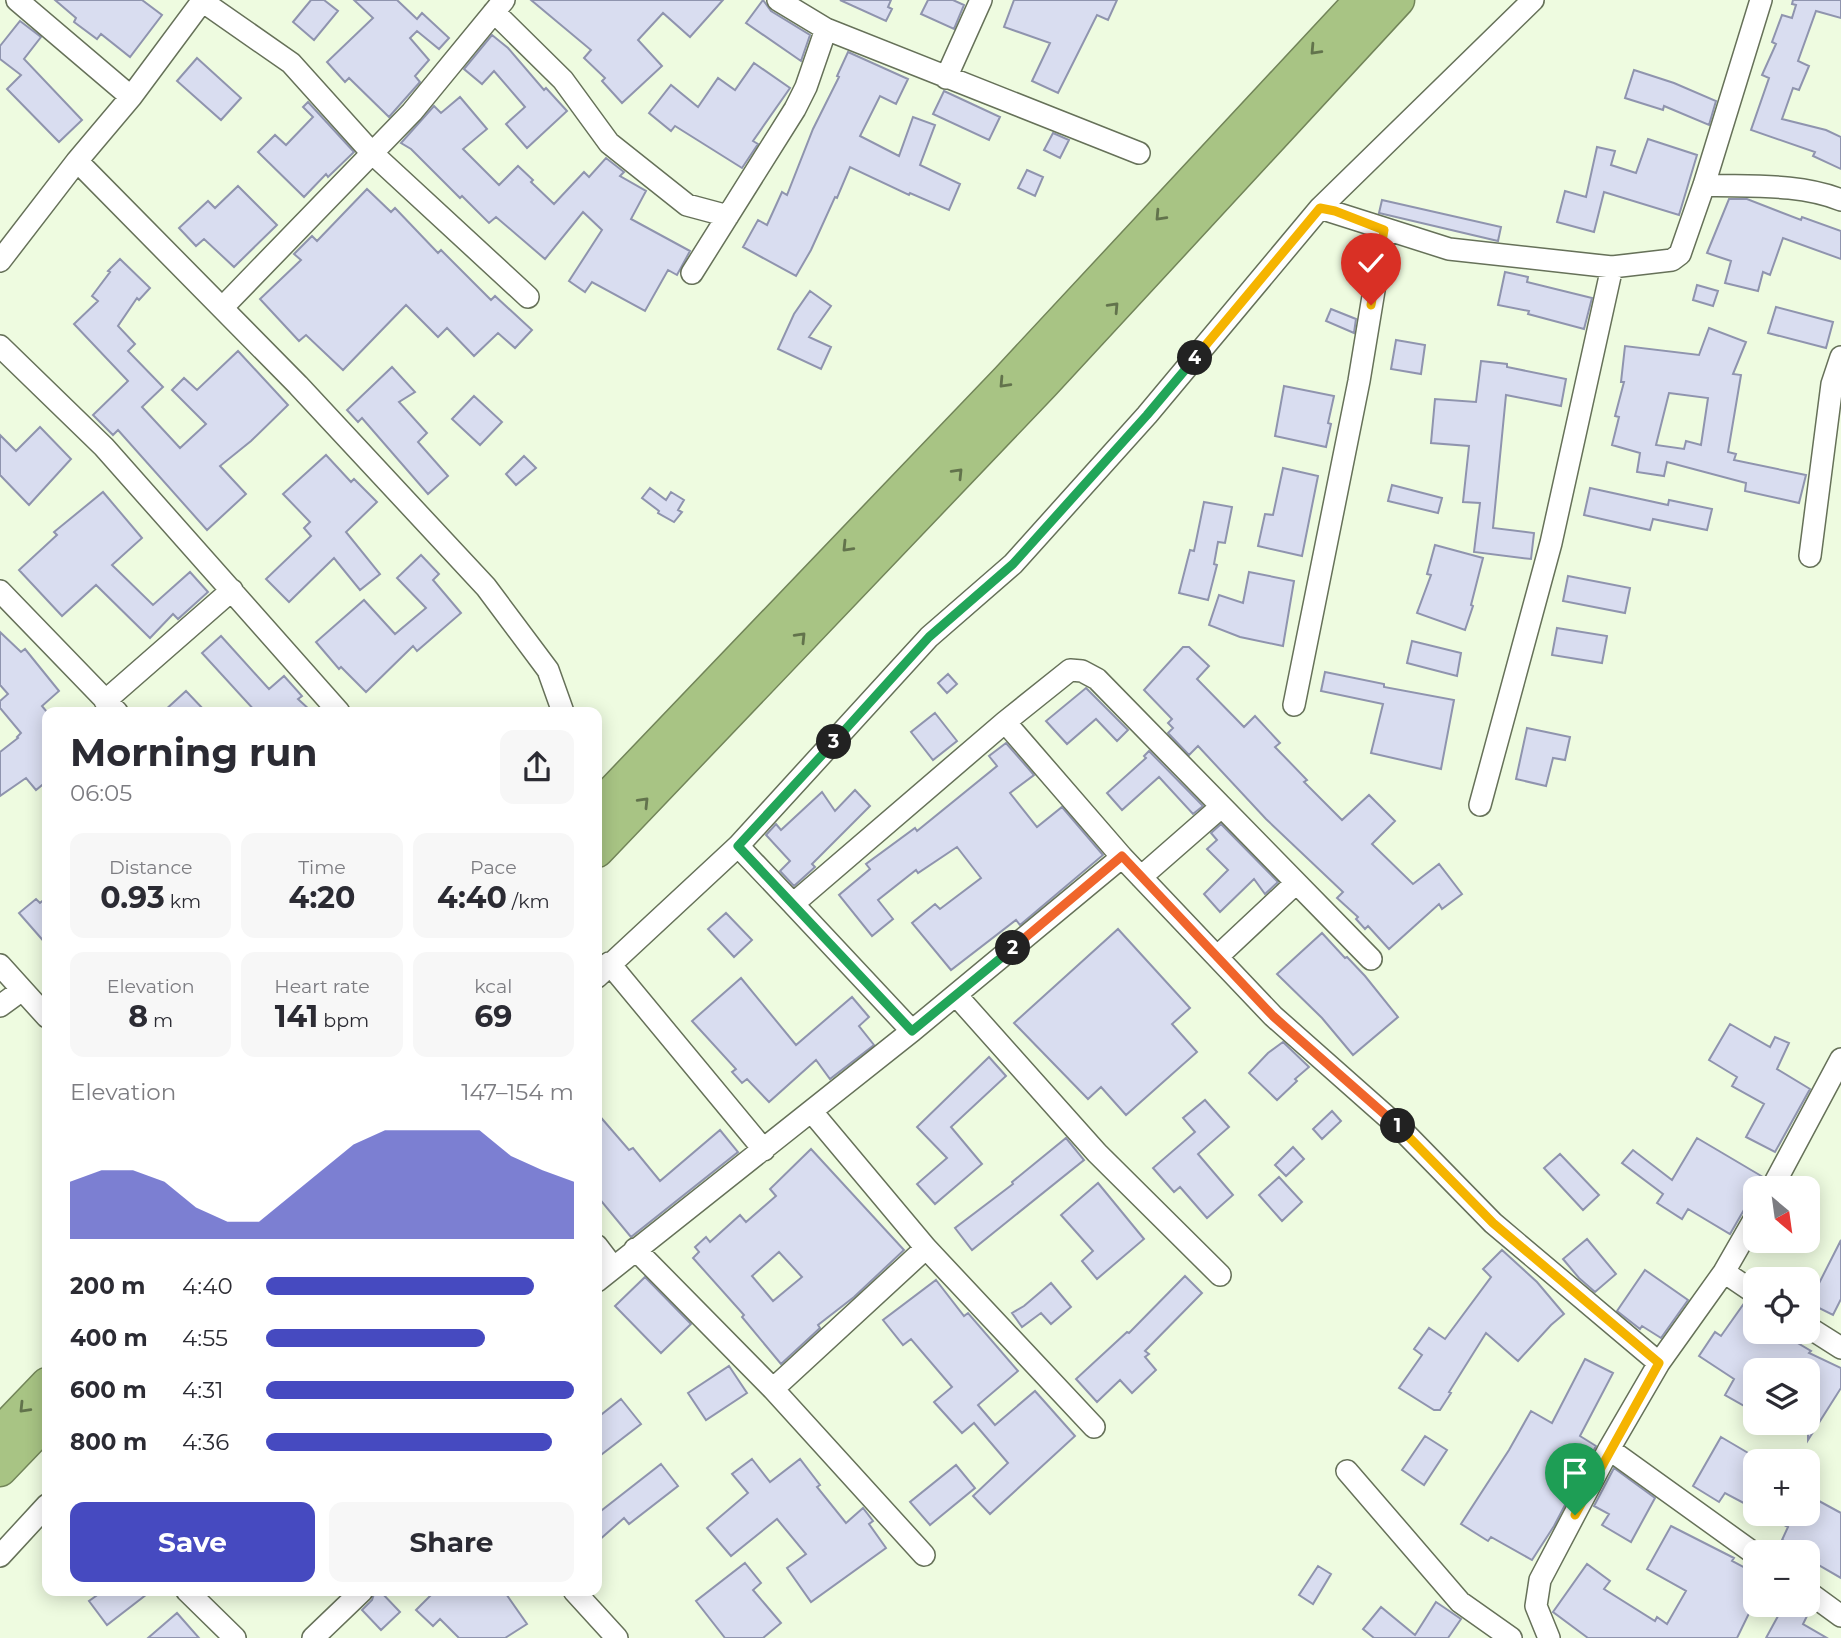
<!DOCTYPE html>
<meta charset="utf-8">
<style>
body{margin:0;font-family:Montserrat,sans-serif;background:#f7f7f7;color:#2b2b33;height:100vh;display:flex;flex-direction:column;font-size:26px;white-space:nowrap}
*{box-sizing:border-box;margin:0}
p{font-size:23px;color:#7c7c81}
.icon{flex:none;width:38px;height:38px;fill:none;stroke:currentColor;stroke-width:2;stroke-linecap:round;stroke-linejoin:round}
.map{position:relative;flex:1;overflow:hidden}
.details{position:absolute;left:42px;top:707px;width:560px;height:889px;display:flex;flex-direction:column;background:#fff;border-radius:14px;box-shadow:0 4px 18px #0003}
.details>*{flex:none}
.needle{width:46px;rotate:151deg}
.buttons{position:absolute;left:1743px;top:1176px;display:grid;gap:14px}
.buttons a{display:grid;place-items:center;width:77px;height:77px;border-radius:14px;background:#fff;box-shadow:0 4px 18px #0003;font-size:35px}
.pin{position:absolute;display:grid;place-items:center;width:60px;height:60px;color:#fff;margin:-72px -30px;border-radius:50% 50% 50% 0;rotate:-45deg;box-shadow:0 0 7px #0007}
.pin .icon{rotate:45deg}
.km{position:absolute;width:35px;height:35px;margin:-18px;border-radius:50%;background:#222;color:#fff;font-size:19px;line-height:35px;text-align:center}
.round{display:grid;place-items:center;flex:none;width:74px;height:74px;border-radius:14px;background:#f7f7f7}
.overview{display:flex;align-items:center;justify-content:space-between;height:119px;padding:0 28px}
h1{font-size:38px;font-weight:700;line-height:52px}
.figures{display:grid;grid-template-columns:repeat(3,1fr);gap:10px;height:119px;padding:7px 28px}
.figures div{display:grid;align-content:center;border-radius:14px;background:#f7f7f7;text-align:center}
.figures b{font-size:30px;font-weight:700}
.figures small{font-size:19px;font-weight:400}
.figures p{font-size:19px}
.chart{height:196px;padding:14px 28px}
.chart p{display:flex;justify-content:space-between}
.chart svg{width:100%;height:126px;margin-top:7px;fill:#464ac0;opacity:.7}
.primary-button{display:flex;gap:14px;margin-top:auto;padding:14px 28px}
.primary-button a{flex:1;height:80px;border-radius:14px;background:#464ac0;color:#fff;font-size:28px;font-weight:700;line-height:80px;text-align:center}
.primary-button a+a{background:#f7f7f7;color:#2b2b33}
ul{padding:0 28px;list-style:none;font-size:23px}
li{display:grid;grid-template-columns:112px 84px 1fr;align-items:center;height:52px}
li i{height:18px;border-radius:9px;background:#464ac0}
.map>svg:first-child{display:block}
</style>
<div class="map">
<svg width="1841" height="1638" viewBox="0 0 1841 1638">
<rect width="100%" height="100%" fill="#eefbe0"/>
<path fill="#d9ddf0" stroke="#8f94ae" stroke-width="2" fill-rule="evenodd" d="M55,0H142L162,15L130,57L101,34L97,39L74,22L76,18Z
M311,0H324L338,11L314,40L293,22Z
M354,0H397L417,19L422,13L449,38L439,49L417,31L410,38L429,60L415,76L420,82L389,117L349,78L345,82L327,62L373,18Z
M531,0H723L690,37L663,13L638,40L662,66L622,103L602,81L605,78L584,58L591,50Z
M763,0L771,11L810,35L801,61L746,23Z
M840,0H891L888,7L892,9L886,21Z
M928,0H953L964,5L954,29L921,14Z
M1014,0H1117L1108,20L1097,15L1058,93L1032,81L1050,43L1004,27Z
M1793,0H1841V18L1816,11L1798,61L1809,66L1799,90L1793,88L1782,119L1826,130L1841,137V169L1813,156L1815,152L1751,130L1769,78L1762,75L1776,44L1772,42L1782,15L1792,18L1796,5L1792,4Z
M20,21L41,37L24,59L82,120L59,142L7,89L21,75L0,59V46Z
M492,35L508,48L544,90L546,88L567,111L527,148L506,124L525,107L494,71L482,84L464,69Z
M848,52L908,79L896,104L880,96L860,136L899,156L913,117L935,125L920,165L960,184L949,210L910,193L909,195L850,167L837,198L835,197L811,250L796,276L743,247L758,220L767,225L782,192L787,195L813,129L839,77L837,76Z
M197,58L241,98L221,120L177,81Z
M754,63L790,88L753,141L758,144L742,168L675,126L671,131L649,113L671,85L698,107L718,78L735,90Z
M1634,70L1674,83L1716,101L1709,125L1664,106L1663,110L1625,98Z
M944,91L1000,117L989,140L933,114Z
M460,97L487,129L463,149L499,185L518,166L533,180L531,182L554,204L584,172L589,177L606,158L624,172L620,176L646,191L631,219L690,251L677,275L668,270L645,311L592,282L585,292L569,281L602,230L583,212L545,259L496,217L489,223L462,196L460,198L411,149L401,143L434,106L441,113Z
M308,102L354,152L328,177L326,174L304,197L258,152L275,135L286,145L313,117L303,107Z
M1053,133L1069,140L1060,158L1044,150Z
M1648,139L1697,155L1679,215L1604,192L1594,232L1557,222L1565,191L1586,197L1597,147L1615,151L1611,165L1636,173Z
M1027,170L1043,177L1035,196L1018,188Z
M238,186L277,225L234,267L204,239L196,246L179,228L208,201L215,208Z
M367,189L391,212L395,208L438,253L441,250L491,300L495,296L532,330L515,348L498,333L474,356L447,328L438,337L406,305L343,370L306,335L299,341L260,299L301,260L294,254L312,236L317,241Z
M1729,199H1747L1801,220L1802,217L1841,231V259L1783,238L1770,275L1763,272L1758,291L1725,283L1731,261L1707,253Z
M1382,200L1501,227L1498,241L1379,213Z
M120,259L150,288L139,300L137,298L118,326L135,344L128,351L163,387L142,407L180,448L206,424L172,390L184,378L197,390L238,351L288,405L251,441L220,466L246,494L207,530L118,430L113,435L93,415L128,381L74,324L98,301L92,296L110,272L108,271Z
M1505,272L1528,277L1527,282L1592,298L1584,329L1528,314L1529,311L1498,305Z
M1697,285L1718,291L1713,306L1693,300Z
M810,291L831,306L809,337L831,347L821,369L778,349L794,314Z
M1776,307L1833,322L1826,348L1768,333Z
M1331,309L1356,319L1354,333L1326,321Z
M1709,328L1746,342L1733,374L1741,375L1728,452L1736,454L1734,460L1806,475L1799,503L1745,491L1746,483L1667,462L1664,476L1637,472L1640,453L1612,445L1619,417L1615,416L1624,382H1621L1625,346L1699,355ZM1669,393L1708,398L1701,445L1686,441L1684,449L1656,445Z
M1396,340L1425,345L1421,374L1391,369Z
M1481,361L1507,364V367L1566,379L1561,406L1506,395L1493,528L1534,533L1531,559L1474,552L1480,503L1463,502L1469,446L1431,443L1435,399L1476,402Z
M392,367L415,392L399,402L427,433L418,442L448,476L428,494L362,418L358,422L347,410Z
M1284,386L1334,396L1328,423L1331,424L1326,447L1275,436Z
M474,396L502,422L480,445L452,419Z
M40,427L71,459L29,505L0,475V435L16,451Z
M326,455L351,482L354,479L377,502L346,532L380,574L360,590L334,558L289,602L266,579L311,536L304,528L310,522L283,494Z
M524,456L536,468L516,485L506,474Z
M1283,468L1318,476L1302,556L1258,546L1265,514L1273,515Z
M1392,485L1442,498L1438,513L1388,501Z
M650,488L666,500L671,492L684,500L678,510L682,512L674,522L658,513L659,511L642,498Z
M1590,488L1668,505L1669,500L1712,509L1707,530L1653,519L1650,530L1584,515Z
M103,492L142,538L112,565L153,605L190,572L208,592L178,619L173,614L150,638L96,585L62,616L19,570L57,535L54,532Z
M1204,502L1232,507L1225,543L1218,542L1214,564L1217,565L1208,600L1179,593L1190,550L1194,551Z
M1435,545L1483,558L1471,605L1473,606L1465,630L1417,613L1431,575L1427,574Z
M421,555L439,574L433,580L461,613L417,651L413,646L366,692L341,667L339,669L316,642L364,600L395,634L426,608L397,578Z
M1249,572L1294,581L1283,646L1240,637L1209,625L1219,595L1243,603Z
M1568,576L1630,588L1625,613L1563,601Z
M1557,628L1607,636L1602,663L1552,655Z
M0,632L21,652L25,649L59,691L42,706L47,712V781L36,790L26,778L0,796V752L18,738L17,737L21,733L0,708V701L8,694L0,685Z
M221,636L269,689L284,676L302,696L298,699L312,712H256L202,653Z
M1412,641L1461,653L1457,676L1407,663Z
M1183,647H1189L1209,666L1197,679L1244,727L1255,716L1280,743L1275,747L1307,780L1304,782L1342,820L1369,795L1395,821L1372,844L1413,884L1439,864L1462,894L1442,909L1439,904L1389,949L1368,926L1365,929L1356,919L1358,917L1337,898L1343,892L1266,819L1198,746L1189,755L1168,733L1173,728L1168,723L1172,719L1144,690Z
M1325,672L1384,684V687L1454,700L1441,769L1371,753L1383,704L1321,691Z
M948,674L957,684L947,693L938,683Z
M1086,688L1128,730L1117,741L1096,719L1067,744L1046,721Z
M186,691L206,712H163Z
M935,713L957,741L933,760L911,732Z
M1527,728L1570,737L1565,760L1553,758L1546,786L1516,779Z
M1006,743L1034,775L1010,793L1037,827L1062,807L1103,855L1020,925L1016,920L951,970L912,923L935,904L940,909L981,878L957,847L918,873L916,870L878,900L893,919L872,936L839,895L870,869L866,864L915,828L917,831L997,766L989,756Z
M1149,751L1203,806L1193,814L1159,777L1122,810L1107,793L1146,758L1144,756Z
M855,790L870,806L812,864L815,867L794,886L780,871L790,861L766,835L776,824L781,830L822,792L835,811Z
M1221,824L1278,882L1265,894L1254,879L1220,912L1204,894L1228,870L1207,849L1217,840L1211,833Z
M47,897V945L19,913L36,899L40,903Z
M726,913L752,940L734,957L708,929Z
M1118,929L1190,1008L1172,1024L1197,1052L1126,1115L1101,1087L1088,1099L1014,1023Z
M1322,933L1345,958L1347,957L1365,976L1398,1017L1353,1055L1322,1018L1277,974Z
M741,978L796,1045L852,997L869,1017L859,1026L874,1045L830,1079L816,1060L769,1102L747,1079L742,1083L732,1072L736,1069L692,1021Z
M1730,1024L1770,1047L1775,1037L1789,1043L1777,1069L1810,1089L1775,1152L1746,1137L1764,1104L1732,1086L1737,1077L1709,1060Z
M1283,1042L1309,1067L1295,1079L1297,1081L1277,1100L1249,1073L1268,1053Z
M989,1057L1006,1076L951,1127L982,1164L935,1204L917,1184L947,1158L917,1127Z
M1205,1100L1229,1127L1198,1154L1233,1195L1207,1218L1180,1187L1174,1192L1153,1168L1195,1132L1183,1118Z
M1332,1111L1341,1121L1322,1139L1313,1129Z
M597,1113L629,1150L633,1148L660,1181L720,1130L738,1152L631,1237L597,1196Z
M1066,1138L1084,1160L972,1250L955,1228L1013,1184L1012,1182Z
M1697,1138L1763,1177L1730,1234L1688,1209L1682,1219L1657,1203L1663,1194L1622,1163L1633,1150L1672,1180Z
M1293,1147L1304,1159L1286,1176L1275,1165Z
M811,1149L904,1250L854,1297L818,1325L820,1328L781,1364L742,1317L744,1315L693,1258L699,1252L695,1247L706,1237L710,1242L740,1215L746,1222L776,1196L770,1189ZM779,1252L802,1277L773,1301L752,1276Z
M1560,1154L1599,1195L1583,1210L1544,1168Z
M1279,1177L1302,1202L1282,1221L1259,1195Z
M1098,1183L1144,1239L1097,1279L1082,1261L1093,1251L1061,1215Z
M1587,1239L1616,1274L1595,1292L1579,1278L1563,1259Z
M1841,1240V1299L1833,1315L1809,1303Z
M1502,1250L1537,1282L1564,1314L1551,1325L1518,1361L1486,1333L1449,1392L1451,1393L1440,1410H1434L1399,1388L1422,1355L1414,1349L1429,1328L1445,1339L1491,1277L1483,1269Z
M1645,1270L1688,1300L1661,1338L1642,1326L1640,1329L1617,1311Z
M1185,1276L1202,1293L1145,1351L1149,1354L1145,1357L1156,1370L1132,1393L1120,1380L1097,1402L1076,1379L1127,1332L1129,1333Z
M645,1277L691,1324L661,1353L615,1306Z
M936,1280L964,1316L968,1313L1018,1371L978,1405L995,1425L1035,1391L1075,1436L990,1514L973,1496L1008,1463L974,1423L962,1433L934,1402L952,1387L911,1339L903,1345L883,1320Z
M1051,1283L1071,1307L1051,1324L1041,1313L1022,1327L1012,1313L1024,1306Z
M1745,1302L1755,1306V1332H1779L1811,1351L1809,1353L1841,1368V1388L1808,1440V1370H1755V1412L1725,1395L1734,1379L1699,1356L1715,1332L1721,1336Z
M1585,1359L1613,1373L1580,1436L1596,1446L1554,1526L1532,1560L1491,1537L1488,1541L1461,1524L1509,1450L1531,1411L1552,1423Z
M729,1366L747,1393L706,1420L688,1393Z
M621,1399L641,1424L597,1458V1418Z
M1425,1436L1447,1450L1424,1485L1402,1470Z
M1721,1437L1755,1457V1509L1725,1493L1719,1502L1693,1486Z
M752,1459L770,1482L800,1459L820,1485L817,1487L846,1523L863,1508L873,1521L869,1524L886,1548L811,1602L787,1568L806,1554L777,1519L731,1556L707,1528L748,1493L732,1474Z
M661,1464L678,1486L629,1524L624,1518L597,1542V1514Z
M956,1465L975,1488L930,1525L910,1502Z
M1614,1468L1655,1498L1631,1542L1602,1525L1609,1514L1594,1506Z
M1808,1495L1841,1513V1578L1817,1564L1819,1560L1808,1552L1782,1540L1788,1527L1764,1514H1808Z
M1671,1526L1734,1558L1732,1561L1755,1573V1601L1737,1638H1588L1553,1612L1587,1564L1610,1581L1604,1589L1655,1621L1657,1617L1667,1624L1686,1591L1647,1569Z
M745,1563L761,1583L753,1590L781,1623L763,1638H725L696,1601Z
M1318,1566L1331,1574L1313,1604L1299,1595Z
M103,1591H151L107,1625L89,1601Z
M375,1591H380L400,1612L381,1630L362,1610L372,1600Z
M435,1591H504L527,1624L505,1638H459L440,1619L433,1626L416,1610Z
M1436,1602L1461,1619L1448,1638H1374L1363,1629L1381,1607L1415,1635Z
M1784,1605H1800L1810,1610L1803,1624L1827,1638H1766Z
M177,1613L199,1638H148Z"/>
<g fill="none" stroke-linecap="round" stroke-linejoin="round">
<g stroke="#667159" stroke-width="24">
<path id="minor" d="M17,0L131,97
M778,0L826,29L1139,153
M202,1L291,63L372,153L528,297
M494,12L563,80L609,143L687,205L728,216
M946,78L981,0
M77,161L298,385L486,587L548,670L563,712
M1704,185C1749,187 1799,183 1841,200
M1320,208L1449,249L1612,267L1672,260L1680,254L1704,185L1761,0
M0,261L77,161L131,97L203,0
M692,273L795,109L806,87L826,29
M222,308L412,112L504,0
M0,346L104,447L339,712
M1810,556L1832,384L1841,357
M0,591L117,712
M105,701L232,590
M1294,705L1359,381L1384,230
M1005,722L1122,857L1273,1016L1403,1131L1493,1223L1659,1363
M1480,805L1551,543L1612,267
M738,846L793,904L1005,722L1070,670L1082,671L1097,679L1371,959
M1141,877L1221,807
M793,904L912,1031
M1217,957L1296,883
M609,963L764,1150
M0,965L47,1017
M597,977L738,846L929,637L1013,564L1147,415L1320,208L1533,0
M956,995L1097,1153L1220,1275
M0,1006L22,990
M812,1112L926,1248L1094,1427
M1772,1188L1841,1059
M597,1246L613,1267
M635,1249L773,1389L924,1555
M1724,1272L1755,1293
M597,1281L912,1031L1122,857
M1808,1327L1841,1348
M773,1389L926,1248
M1609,1449L1755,1554
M1347,1471L1460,1602L1511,1638
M0,1556L47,1505
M187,1591L235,1638
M574,1591L617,1638
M1808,1592L1841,1616
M313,1638L362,1591
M1549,1638L1536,1606L1540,1580L1609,1449L1659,1363L1724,1272L1755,1218"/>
</g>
<g stroke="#728559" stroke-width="35">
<path id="highway" d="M597,808L1007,380L1361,0
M597,851L1043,384L1398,0
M0,1433L47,1384
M0,1470L47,1421"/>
</g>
<use href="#minor" stroke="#fff" stroke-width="21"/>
<use href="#highway" stroke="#a8c484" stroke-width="32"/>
</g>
<defs><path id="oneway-chevron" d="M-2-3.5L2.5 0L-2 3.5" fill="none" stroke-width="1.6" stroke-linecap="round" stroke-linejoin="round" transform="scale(1.75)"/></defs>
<g stroke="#62734c">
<use href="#oneway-chevron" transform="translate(1315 50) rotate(133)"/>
<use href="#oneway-chevron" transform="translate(1160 216) rotate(133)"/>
<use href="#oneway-chevron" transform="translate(1114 307) rotate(-47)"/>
<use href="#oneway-chevron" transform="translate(1004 383) rotate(133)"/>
<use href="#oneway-chevron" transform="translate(958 473) rotate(-46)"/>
<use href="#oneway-chevron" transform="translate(847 547) rotate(134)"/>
<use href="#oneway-chevron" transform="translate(801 637) rotate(-46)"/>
<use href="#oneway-chevron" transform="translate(644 802) rotate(-46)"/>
<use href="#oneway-chevron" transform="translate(24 1408) rotate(134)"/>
</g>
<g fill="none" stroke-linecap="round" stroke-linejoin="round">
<g stroke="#fff" stroke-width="14">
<path id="split-1" d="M1398,1126L1493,1223L1659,1363L1575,1515"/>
</g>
<g stroke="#fff" stroke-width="14">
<path id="split-2" d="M1013,948L1122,856L1273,1016L1398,1126"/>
</g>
<g stroke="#fff" stroke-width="14">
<path id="split-3" d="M834,742L738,846L912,1031L1013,948"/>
</g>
<g stroke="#fff" stroke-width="14">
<path id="split-4" d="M834,742L929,637L1013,564L1147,415L1195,358"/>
</g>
<g stroke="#fff" stroke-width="14">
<path id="split-5" d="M1195,358L1320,208L1335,211L1384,230L1371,305"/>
</g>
<use href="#split-1" stroke="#f5b400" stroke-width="9"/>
<use href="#split-2" stroke="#f0652b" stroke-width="9"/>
<use href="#split-3" stroke="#22a559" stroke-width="9"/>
<use href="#split-4" stroke="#22a559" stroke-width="9"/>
<use href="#split-5" stroke="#f5b400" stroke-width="9"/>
</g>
</svg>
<div class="buttons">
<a><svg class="needle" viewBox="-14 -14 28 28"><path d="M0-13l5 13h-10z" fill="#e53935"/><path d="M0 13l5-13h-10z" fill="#7c7c81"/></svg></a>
<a><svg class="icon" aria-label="locate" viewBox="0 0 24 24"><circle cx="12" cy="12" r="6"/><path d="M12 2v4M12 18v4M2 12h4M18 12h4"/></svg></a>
<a><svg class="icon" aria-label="layers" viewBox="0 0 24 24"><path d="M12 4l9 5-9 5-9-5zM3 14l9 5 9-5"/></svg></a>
<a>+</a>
<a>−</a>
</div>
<div class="pin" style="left:1575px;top:1515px;background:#1e9e55"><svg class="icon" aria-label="arrive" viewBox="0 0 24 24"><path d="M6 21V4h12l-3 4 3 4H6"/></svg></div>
<div class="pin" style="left:1371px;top:305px;background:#d93025"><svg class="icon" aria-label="check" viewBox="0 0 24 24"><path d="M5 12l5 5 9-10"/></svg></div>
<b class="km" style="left:1398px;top:1126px">1</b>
<b class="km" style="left:1013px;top:948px">2</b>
<b class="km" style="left:834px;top:742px">3</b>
<b class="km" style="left:1195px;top:358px">4</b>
<section class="details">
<div class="overview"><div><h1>Morning run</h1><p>06:05</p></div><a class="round"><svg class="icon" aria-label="share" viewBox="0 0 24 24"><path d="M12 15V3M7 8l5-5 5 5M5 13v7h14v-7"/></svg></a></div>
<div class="figures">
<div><p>Distance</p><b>0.93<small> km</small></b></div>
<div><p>Time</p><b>4:20</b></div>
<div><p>Pace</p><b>4:40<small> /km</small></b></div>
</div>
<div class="figures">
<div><p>Elevation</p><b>8<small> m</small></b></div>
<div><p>Heart rate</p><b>141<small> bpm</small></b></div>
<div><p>kcal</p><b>69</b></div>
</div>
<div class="chart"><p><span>Elevation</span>147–154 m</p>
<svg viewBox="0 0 160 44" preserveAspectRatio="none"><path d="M0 44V24L10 20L20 20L30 24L40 33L50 38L60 38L70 29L80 20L90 11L100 6L110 6L120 6L130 6L140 15L150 20L160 24V44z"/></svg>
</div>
<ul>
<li><b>200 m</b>4:40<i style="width:87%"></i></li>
<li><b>400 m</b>4:55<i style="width:71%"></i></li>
<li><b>600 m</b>4:31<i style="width:100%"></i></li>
<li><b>800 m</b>4:36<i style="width:93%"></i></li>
</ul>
<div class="primary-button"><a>Save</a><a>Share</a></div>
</section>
</div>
